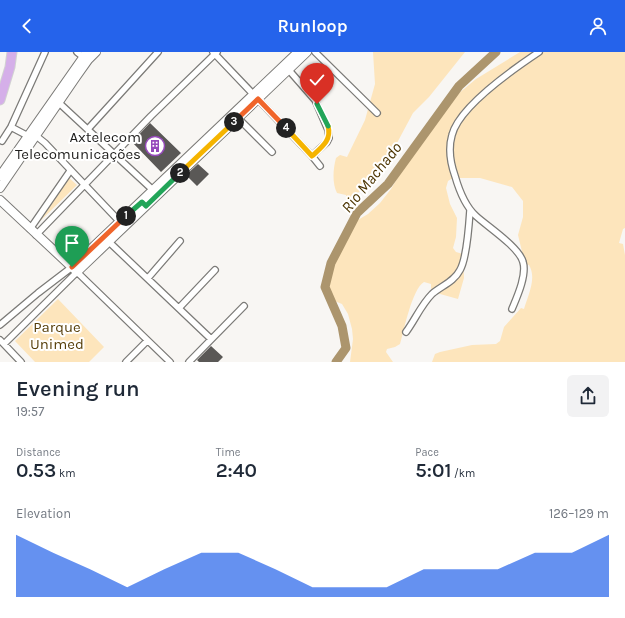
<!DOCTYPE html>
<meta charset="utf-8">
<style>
body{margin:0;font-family:Karla,sans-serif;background:#f2f2f3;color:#1f2937;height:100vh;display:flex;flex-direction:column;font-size:15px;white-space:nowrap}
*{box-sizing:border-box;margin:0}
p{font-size:13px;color:#747a83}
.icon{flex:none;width:22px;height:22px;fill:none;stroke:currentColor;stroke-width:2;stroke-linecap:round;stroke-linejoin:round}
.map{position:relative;height:310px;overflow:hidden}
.sheet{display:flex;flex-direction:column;background:#fff;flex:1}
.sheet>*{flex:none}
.pin{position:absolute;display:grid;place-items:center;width:34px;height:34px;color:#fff;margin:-41px -17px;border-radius:50% 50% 50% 0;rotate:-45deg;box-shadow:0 0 4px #0007}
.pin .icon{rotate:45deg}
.km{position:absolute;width:20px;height:20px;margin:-10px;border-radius:50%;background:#222;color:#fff;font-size:11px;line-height:20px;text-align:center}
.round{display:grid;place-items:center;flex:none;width:42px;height:42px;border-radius:6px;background:#f2f2f3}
.headline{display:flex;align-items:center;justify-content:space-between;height:68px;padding:0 16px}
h1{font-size:22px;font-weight:600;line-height:30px}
.stats{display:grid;grid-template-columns:repeat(3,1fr);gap:6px;height:68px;padding:4px 16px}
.stats div{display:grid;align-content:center}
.stats b{font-size:20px;font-weight:600}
.stats small{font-size:11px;font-weight:400}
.stats p{font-size:11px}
.chart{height:112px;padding:8px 16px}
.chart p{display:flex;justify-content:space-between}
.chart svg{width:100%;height:72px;margin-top:4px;fill:#2563eb;opacity:.7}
header{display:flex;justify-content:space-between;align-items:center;height:52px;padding:0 16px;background:#2563eb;color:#fff;font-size:18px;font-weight:600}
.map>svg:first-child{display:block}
</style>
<header><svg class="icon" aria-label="back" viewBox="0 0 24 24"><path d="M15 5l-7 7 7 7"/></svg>Runloop<svg class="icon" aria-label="person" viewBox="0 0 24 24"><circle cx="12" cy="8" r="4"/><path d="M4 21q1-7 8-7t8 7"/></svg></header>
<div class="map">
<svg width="625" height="310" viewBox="0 0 625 310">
<rect width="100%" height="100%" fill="#f8f6f3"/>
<path fill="#fde5bc" d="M373,0H465L429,45L413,61L382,119L359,140L347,149L346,143L337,141C332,131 333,117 336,106L340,103L347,105L365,68L375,32Z
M520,0H625V176L623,177L619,191L623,192L625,203V310H432L435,302L440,300L472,293L496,292L500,289L504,275L521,256L524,257C528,243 537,226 529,213L525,212L518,183L523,165V149L512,135L480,126H453L448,129L446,136L450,152L457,166L456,185L453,196L456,200L463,202L464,226L458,247L433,240L431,236V232L424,230C412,237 404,278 400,292L395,295L387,297L386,300L393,310H350L353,287L352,277L348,262L342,252L327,246L325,240L335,202L348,185L351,172L368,162L380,151L391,137L428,74L446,52L476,27Z
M68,125L77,133L34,175Z
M58,247L104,295L89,310H35L15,289Z"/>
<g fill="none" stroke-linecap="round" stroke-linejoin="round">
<path stroke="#ac956d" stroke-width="9" d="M336,310L346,296L342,274L325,235L331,211L357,161L388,132L459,34L496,0"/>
</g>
<path fill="#5a5856" d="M150,71L181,101L161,120L132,90Z
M198,112L209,122L197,134L186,123Z
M211,294L223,305L218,310H199L197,308Z"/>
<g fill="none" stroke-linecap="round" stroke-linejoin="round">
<g stroke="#7b7a77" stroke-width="8">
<path id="street" d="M77,0L86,7
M213,0L312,104L320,114
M315,0L377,61
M287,16L315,48L328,78L329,86L327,90L312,104
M57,49L155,140
M235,63L272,100
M11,75L28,84L35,83L45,91L121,171
M88,77L158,0
M2,89L11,75L45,0
M30,177L70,119
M36,183L151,64L217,0
M107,188L211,287
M148,226L180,189
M179,256L215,218
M512,257C517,245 527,223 523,210C519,195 488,175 476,164C465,154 459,138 455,124C450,110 448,97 452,83C459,55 515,16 539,0
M0,273L38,241L72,215
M406,280C415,268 421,253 432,242C441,234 454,230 460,218C467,206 469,173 470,158
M0,288L21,310
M4,292L77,220L170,310
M126,310L147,289
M189,310L244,254"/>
</g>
<g stroke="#7b7a77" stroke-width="10">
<path id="secondary" d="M0,124L87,0
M0,136L76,25L88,8L96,0
M0,148L77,220L307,0
M72,215L298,0"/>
</g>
<g stroke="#d2d2d2" stroke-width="11">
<path id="primary" d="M0,48L10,15L12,0"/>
</g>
<use href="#street" stroke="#fff" stroke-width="5.5"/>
<use href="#secondary" stroke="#fff" stroke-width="8"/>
<use href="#primary" stroke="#d5afe9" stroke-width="9"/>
</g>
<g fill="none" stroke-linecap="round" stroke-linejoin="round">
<g stroke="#fff" stroke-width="8">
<path id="split-1" d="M72,215L126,164"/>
</g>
<g stroke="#fff" stroke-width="8">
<path id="split-2" d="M126,164L142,150L146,154L180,121"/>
</g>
<g stroke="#fff" stroke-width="8">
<path id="split-3" d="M180,121L234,70"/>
</g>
<g stroke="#fff" stroke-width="8">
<path id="split-4" d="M234,70L258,47L286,76"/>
</g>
<g stroke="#fff" stroke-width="8">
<path id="split-5" d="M286,76L312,104C322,95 332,88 328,74"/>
</g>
<g stroke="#fff" stroke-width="8">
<path id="split-6" d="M317,52L328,74"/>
</g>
<use href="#split-1" stroke="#f0652b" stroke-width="5"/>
<use href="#split-2" stroke="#22a559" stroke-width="5"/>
<use href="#split-3" stroke="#f5b400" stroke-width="5"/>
<use href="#split-4" stroke="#f0652b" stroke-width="5"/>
<use href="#split-5" stroke="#f5b400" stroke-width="5"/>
<use href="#split-6" stroke="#22a559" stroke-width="5"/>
</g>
<defs>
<g id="building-ring" transform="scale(1)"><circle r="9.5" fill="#fff" stroke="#9649bb" stroke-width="1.5"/><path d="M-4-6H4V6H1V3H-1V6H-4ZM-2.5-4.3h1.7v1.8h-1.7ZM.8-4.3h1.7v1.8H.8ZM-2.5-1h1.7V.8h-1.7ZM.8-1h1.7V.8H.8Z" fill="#9649bb"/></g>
</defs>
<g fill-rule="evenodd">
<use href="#building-ring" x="155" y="94"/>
</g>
<g text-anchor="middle" stroke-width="4" stroke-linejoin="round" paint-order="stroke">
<g font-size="15" fill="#1f1e1d" stroke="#fff" text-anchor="end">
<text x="141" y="90">Axtelecom<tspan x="141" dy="17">Telecomunicações</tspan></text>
</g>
<g font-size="15" fill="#563e09" stroke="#fff">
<text x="57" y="280">Parque<tspan x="57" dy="17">Unimed</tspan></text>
</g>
<g font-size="16" font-style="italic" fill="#4c3400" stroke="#fff">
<text transform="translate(371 125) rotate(-51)" y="6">Rio Machado</text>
</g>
</g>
</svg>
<div class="pin" style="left:72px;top:215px;background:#1e9e55"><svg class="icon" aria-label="arrive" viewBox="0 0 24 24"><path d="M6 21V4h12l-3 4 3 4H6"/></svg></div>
<div class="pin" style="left:317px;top:52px;background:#d93025"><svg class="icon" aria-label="check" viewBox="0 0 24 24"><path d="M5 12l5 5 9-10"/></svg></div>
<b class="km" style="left:126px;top:164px">1</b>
<b class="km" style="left:180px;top:121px">2</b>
<b class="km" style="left:234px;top:70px">3</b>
<b class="km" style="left:286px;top:76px">4</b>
</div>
<section class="sheet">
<div class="headline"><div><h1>Evening run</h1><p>19:57</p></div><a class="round"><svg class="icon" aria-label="share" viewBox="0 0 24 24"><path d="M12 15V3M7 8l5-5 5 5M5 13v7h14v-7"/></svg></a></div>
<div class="stats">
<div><p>Distance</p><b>0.53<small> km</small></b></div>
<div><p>Time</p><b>2:40</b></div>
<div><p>Pace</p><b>5:01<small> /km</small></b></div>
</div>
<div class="chart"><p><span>Elevation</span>126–129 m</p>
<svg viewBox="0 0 160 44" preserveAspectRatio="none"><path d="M0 44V6L10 17L20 27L30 38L40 27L50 17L60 17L70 27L80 38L90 38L100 38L110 27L120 27L130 27L140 17L150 17L160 6V44z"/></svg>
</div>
</section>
